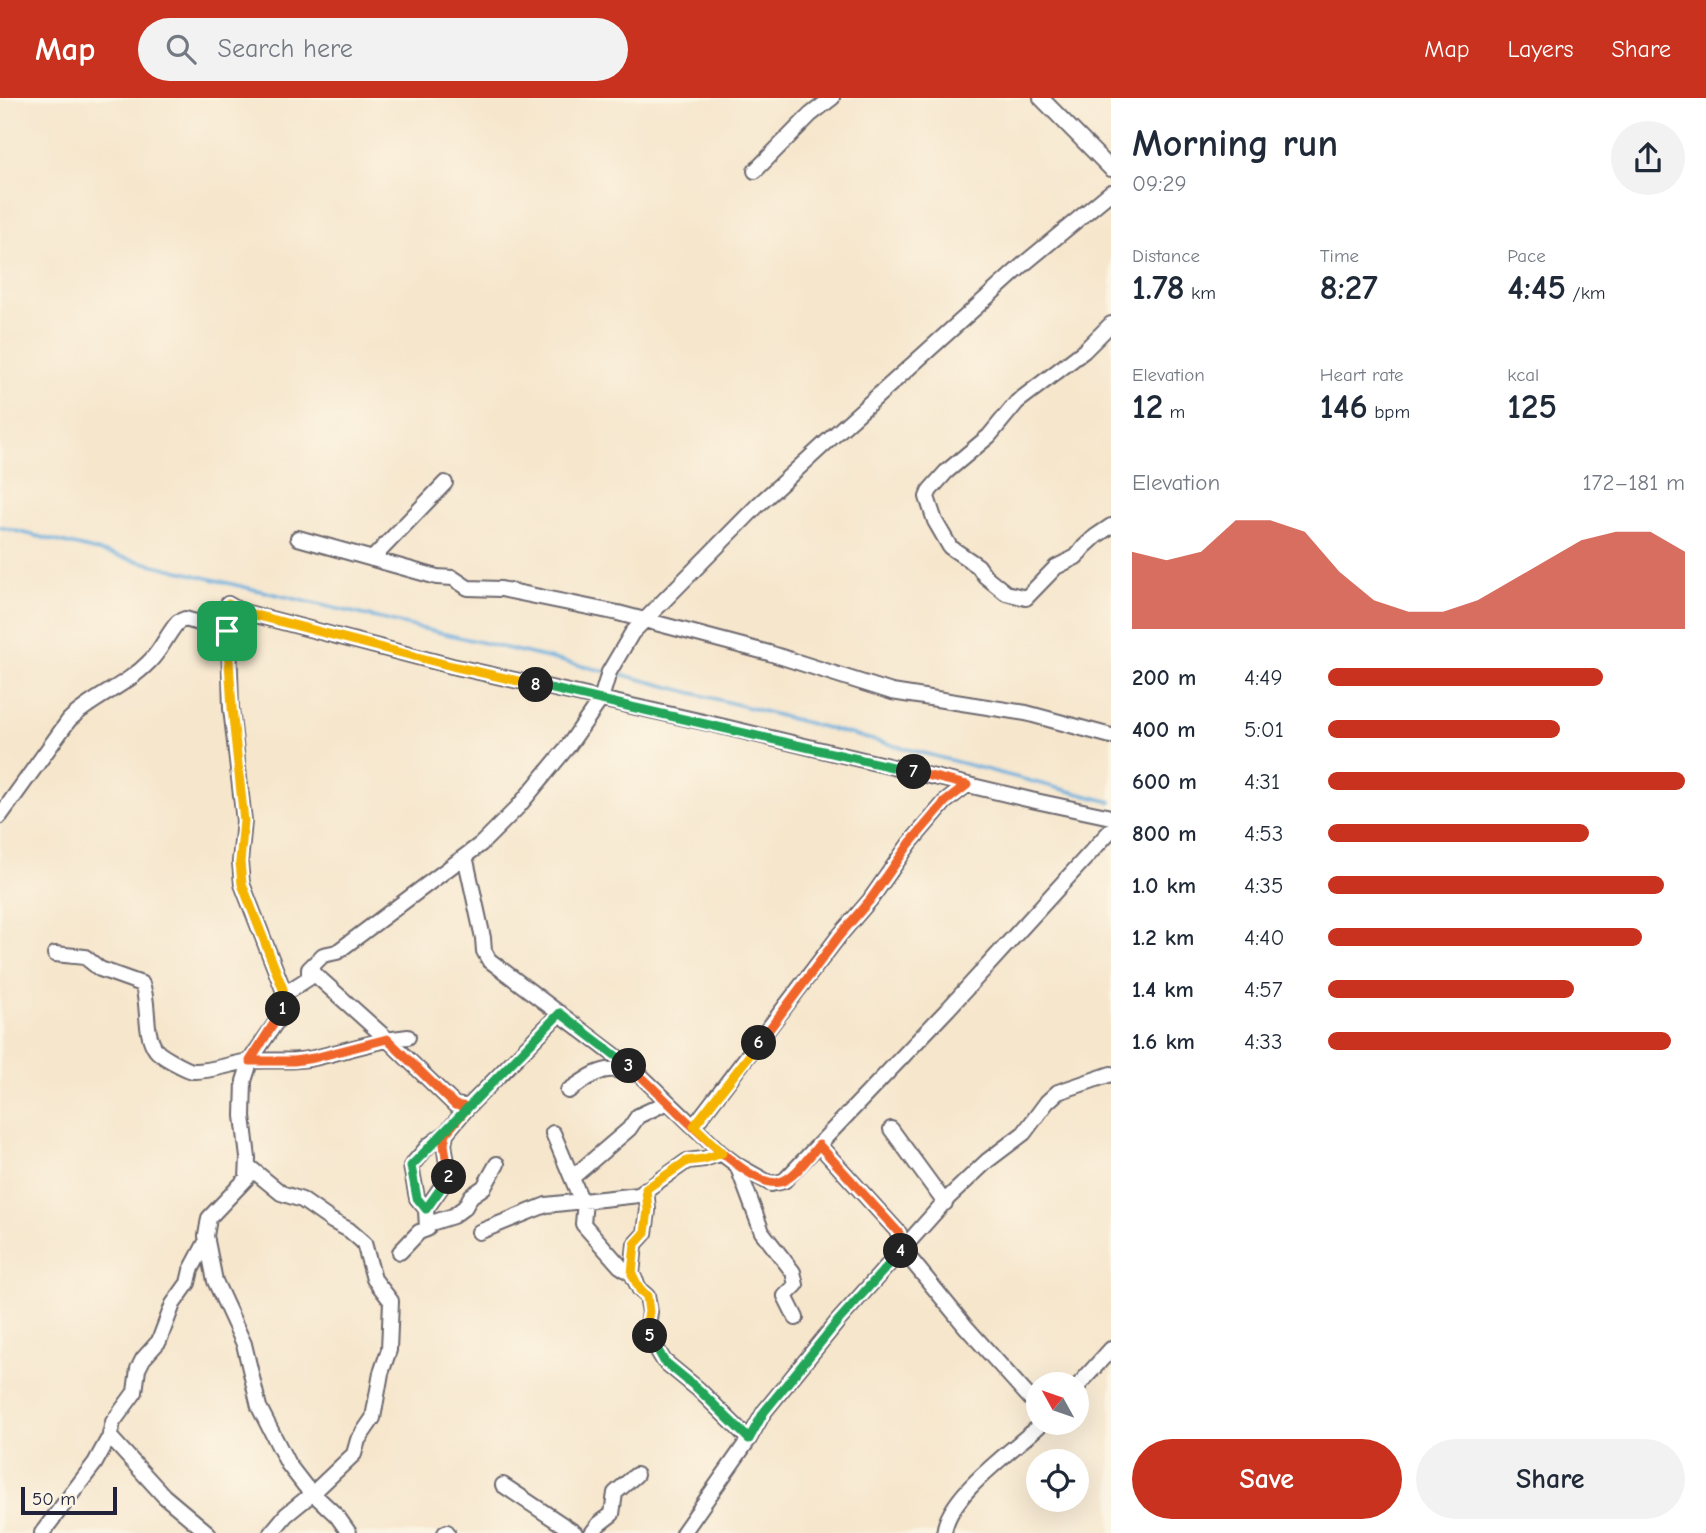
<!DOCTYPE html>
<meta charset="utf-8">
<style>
body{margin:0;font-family:"Comic Neue",sans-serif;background:#f2f2f3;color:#1f2937;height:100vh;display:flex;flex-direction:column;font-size:26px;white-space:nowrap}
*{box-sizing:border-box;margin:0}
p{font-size:23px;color:#747a83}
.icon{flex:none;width:38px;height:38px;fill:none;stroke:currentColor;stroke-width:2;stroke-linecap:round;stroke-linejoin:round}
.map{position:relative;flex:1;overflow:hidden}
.panel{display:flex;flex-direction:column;background:#fff;width:595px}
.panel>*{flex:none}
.needle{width:46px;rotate:310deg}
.tools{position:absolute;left:1026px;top:1274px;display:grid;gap:14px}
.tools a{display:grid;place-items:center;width:63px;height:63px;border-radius:50%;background:#fff;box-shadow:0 7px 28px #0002;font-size:35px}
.scale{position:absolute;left:21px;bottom:18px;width:96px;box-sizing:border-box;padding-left:7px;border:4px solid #22223b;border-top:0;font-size:19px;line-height:24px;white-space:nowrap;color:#22223b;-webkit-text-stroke:5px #fcf5e5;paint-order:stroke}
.pin{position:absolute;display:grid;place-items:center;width:60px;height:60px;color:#fff;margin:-30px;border-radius:14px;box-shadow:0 4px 10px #0006}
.km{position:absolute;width:35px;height:35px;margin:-18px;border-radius:50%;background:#222;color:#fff;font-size:19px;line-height:35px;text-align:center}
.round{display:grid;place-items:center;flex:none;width:74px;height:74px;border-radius:37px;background:#f2f2f3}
.summary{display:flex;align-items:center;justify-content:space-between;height:119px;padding:0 21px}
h1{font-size:38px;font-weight:800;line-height:52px}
.metrics{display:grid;grid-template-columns:repeat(3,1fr);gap:10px;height:119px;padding:7px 21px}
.metrics div{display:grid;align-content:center}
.metrics b{font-size:35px;font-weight:800}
.metrics small{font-size:19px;font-weight:400}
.metrics p{font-size:19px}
.chart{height:196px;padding:14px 21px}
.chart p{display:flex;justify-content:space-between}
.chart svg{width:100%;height:126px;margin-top:7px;fill:#c8321e;opacity:.7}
.action{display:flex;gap:14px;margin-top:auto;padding:14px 21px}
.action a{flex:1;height:80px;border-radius:42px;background:#c8321e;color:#fff;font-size:28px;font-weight:800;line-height:80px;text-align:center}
.action a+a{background:#f2f2f3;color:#1f2937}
ul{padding:0 21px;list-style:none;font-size:23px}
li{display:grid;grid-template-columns:112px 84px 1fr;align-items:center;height:52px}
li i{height:18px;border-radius:9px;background:#c8321e}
header{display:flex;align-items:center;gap:42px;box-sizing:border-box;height:98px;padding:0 35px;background:#c8321e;color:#fff}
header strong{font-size:33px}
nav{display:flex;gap:38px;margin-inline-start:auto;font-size:24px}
.search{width:490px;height:63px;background:#f2f2f3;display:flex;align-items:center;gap:18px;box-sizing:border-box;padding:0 24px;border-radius:38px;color:#747a83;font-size:26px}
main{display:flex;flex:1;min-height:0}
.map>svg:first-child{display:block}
</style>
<header>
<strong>Map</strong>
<div class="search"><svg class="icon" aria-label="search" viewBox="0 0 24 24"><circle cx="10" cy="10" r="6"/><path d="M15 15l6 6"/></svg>Search here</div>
<nav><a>Map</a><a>Layers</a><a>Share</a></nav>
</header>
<main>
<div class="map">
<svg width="1111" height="1435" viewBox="0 0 1111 1435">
<rect width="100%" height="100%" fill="#fcf5e5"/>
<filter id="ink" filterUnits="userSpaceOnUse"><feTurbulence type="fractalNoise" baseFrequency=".0143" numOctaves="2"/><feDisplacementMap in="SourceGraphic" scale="14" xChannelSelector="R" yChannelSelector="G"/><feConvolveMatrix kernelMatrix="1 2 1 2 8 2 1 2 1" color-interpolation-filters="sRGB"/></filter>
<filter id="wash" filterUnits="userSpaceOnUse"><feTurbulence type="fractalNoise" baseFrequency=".00686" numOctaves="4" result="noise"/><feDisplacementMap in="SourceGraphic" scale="28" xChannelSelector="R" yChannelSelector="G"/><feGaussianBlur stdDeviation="1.57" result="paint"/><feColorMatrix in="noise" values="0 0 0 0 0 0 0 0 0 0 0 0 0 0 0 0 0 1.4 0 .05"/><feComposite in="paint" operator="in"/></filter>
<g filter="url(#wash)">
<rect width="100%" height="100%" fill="#f6e6cc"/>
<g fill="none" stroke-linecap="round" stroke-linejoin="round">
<path stroke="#66abdc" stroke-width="3.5" d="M0,429L244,489L604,573
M612,574L1111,704"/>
</g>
</g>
<g filter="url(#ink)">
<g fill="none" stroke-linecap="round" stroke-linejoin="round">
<g stroke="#6c676e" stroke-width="18">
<path id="street" d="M1041,0L1111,71
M755,73L810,17L832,0
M1111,226L1084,253L1017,304L989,338L946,374L930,392L927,399L935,423L950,449L978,468L985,478L1006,495L1026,500L1056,469L1076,459L1084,449L1096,438L1111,428
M298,440L437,479L453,480L468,490L501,491L618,515L769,555L892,594L1026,615L1111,638
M372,461L445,385
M0,718L69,622C93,599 126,588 149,564C161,553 167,536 178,524L185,521L227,533
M465,758L483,840L484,853L489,862L638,975L721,1055
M55,856L85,859L100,871L142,886C150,906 143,934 156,952C160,958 187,972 193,973C209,974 233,965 250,963C272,961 293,965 314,960C346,953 375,942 408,939
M309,871L387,941L455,1007L468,1009
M284,896L309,880V871L323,857L337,854L481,746L518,709L569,647L601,601L609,574L632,535L758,407L830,341L1025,165L1111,94
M568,993C581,985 599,969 615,972C624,973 627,977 637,975
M694,1028L839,838L870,802L910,745L945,704L967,687
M891,1031L945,1105
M553,1035L582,1104
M819,1047L899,1135L903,1152L966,1229L1038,1309
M737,1067L762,1134L793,1174L796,1187L785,1198L796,1220
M248,1068L281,1095L302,1102L332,1123L349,1132L364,1145L374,1181L391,1203L389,1252L381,1275L373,1320L358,1342L354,1356L313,1395L286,1417L271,1435
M573,1079L629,1031L638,1018L668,1004
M585,1103L583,1126L620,1168L632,1176L640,1192L647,1198L650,1214L647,1235L664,1263L698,1291L749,1341
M426,1111L417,1100L411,1068L429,1047L446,1035
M428,1126L453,1118L465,1109L471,1098L484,1089L497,1066
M479,1134L546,1107L639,1097L687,1063L704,1061L721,1055L737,1067L771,1086L784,1083L948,911L1111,732
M400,1154L419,1134L427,1131L426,1111L449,1078L444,1046L446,1035L468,1009L560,915
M632,1176L635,1146L645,1135L648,1112L646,1091
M1076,1290L1111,1251
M109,1341L113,1324L135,1294L138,1271L143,1261L159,1243L173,1206L188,1185L191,1172L207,1142
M503,1387L575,1435
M42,1435L95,1365L107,1343L111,1340L164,1398L208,1435
M349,1435L337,1418L305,1388L288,1366L259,1309L244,1246L215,1183L206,1138L209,1120L247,1080L248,1060L243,1018L244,983L251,961L281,917L285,906L283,891L242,786L240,764L244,723L231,610L228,506L240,513L452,568L708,625L1031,702L1111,719
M445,1435L447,1434
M592,1435L599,1426L612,1416L615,1395L636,1377
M683,1435L749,1341L764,1314L838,1223L948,1100L987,1063L1024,1035L1047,1004L1058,994L1111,976
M944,1435C948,1396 1014,1352 1042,1325"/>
</g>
<use href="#street" stroke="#fff" stroke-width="14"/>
</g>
</g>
<g fill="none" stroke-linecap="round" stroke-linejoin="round" filter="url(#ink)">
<g stroke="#fff" stroke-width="14">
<path id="split-1" d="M227,533L232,610L244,723L240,764L242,786L283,891L285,906L283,911"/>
</g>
<g stroke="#fff" stroke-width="14">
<path id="split-2" d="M283,911L250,963H294L314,960L387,941L455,1007L468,1009L446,1035L444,1046L449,1079"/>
</g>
<g stroke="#fff" stroke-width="14">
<path id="split-3" d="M449,1079L426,1111L417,1100L411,1068L560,915L629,968"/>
</g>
<g stroke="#fff" stroke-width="14">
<path id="split-4" d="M629,968C658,990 747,1094 780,1084C795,1080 809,1058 819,1047L899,1135L901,1153"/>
</g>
<g stroke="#fff" stroke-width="14">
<path id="split-5" d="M650,1238L664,1263L698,1291L749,1341L764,1314L838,1223L901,1153"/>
</g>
<g stroke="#fff" stroke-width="14">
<path id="split-6" d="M650,1238L646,1228L649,1214L647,1198L640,1192L632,1176L635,1146L645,1135L648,1112L646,1091L687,1063L704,1061L722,1055L694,1028L759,945"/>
</g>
<g stroke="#fff" stroke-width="14">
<path id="split-7" d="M759,945L839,838L870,802L910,745L945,704L967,687L914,674"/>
</g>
<g stroke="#fff" stroke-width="14">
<path id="split-8" d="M536,587L914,674"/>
</g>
<g stroke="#fff" stroke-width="14">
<path id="split-9" d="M227,533L228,506L240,513L452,568L536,587"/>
</g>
<use href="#split-1" stroke="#f5b400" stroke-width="9"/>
<use href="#split-2" stroke="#f0652b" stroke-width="9"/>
<use href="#split-3" stroke="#22a559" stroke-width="9"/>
<use href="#split-4" stroke="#f0652b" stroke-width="9"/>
<use href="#split-5" stroke="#22a559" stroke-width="9"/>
<use href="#split-6" stroke="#f5b400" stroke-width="9"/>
<use href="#split-7" stroke="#f0652b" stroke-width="9"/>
<use href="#split-8" stroke="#22a559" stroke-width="9"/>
<use href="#split-9" stroke="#f5b400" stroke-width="9"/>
</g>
</svg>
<div class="tools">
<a><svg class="needle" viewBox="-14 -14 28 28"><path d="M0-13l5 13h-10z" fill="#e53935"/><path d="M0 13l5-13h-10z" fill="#747a83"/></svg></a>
<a><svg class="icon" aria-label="locate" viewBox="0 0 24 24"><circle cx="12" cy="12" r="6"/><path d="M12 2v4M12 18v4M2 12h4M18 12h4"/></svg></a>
</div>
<div class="scale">50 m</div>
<div class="pin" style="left:227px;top:533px;background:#1e9e55"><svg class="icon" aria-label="arrive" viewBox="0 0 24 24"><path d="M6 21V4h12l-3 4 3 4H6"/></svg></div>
<b class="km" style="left:283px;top:911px">1</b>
<b class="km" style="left:449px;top:1079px">2</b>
<b class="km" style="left:629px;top:968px">3</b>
<b class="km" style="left:901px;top:1153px">4</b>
<b class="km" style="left:650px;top:1238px">5</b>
<b class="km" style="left:759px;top:945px">6</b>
<b class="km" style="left:914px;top:674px">7</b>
<b class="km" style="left:536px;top:587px">8</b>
</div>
<section class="panel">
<div class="summary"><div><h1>Morning run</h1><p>09:29</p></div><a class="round"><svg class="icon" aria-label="share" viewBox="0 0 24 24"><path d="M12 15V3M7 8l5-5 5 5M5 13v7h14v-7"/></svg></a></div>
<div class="metrics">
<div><p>Distance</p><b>1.78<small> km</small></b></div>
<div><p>Time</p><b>8:27</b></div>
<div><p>Pace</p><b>4:45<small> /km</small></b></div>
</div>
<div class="metrics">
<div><p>Elevation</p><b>12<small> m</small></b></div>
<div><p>Heart rate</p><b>146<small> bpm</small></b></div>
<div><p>kcal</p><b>125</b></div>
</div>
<div class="chart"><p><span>Elevation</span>172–181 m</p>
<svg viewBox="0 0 160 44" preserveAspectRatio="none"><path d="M0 44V17L10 20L20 17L30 6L40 6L50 10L60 24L70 34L80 38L90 38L100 34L110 27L120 20L130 13L140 10L150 10L160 17V44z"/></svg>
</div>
<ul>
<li><b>200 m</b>4:49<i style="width:77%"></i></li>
<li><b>400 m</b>5:01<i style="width:65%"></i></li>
<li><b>600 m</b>4:31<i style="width:100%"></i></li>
<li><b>800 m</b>4:53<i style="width:73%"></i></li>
<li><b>1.0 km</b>4:35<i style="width:94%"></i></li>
<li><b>1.2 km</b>4:40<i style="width:88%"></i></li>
<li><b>1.4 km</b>4:57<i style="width:69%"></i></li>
<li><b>1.6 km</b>4:33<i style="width:96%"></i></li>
</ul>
<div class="action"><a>Save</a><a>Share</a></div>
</section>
</main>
